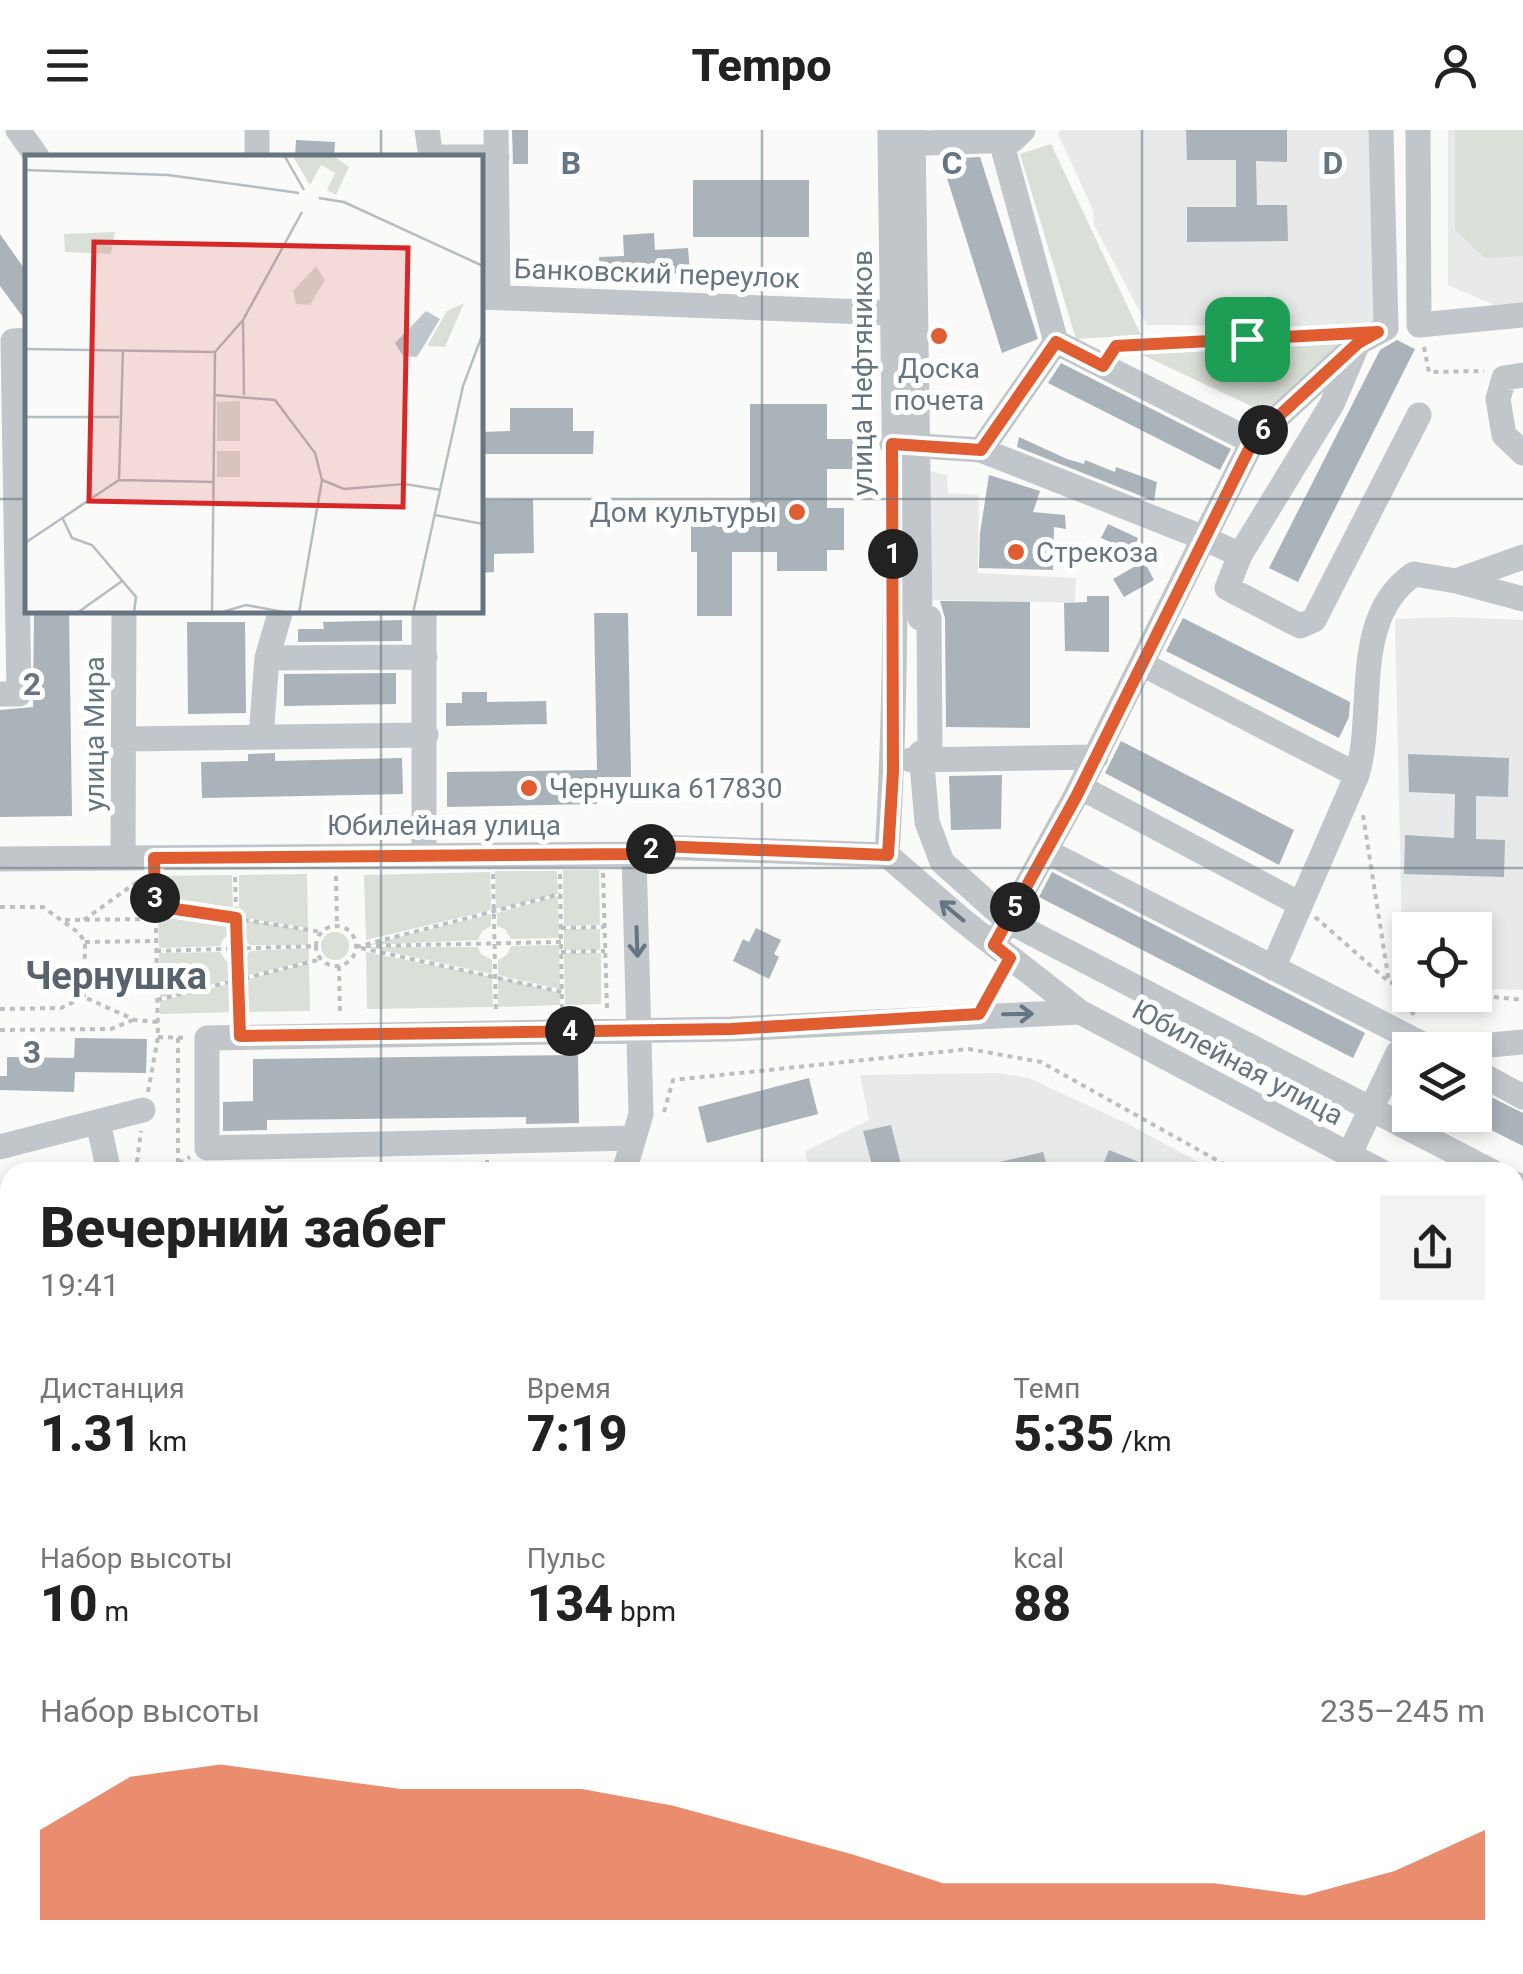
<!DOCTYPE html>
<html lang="ru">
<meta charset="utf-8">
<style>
body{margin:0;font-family:Roboto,sans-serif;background:#f2f2f2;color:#222;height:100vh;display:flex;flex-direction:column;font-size:38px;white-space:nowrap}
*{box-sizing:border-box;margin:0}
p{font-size:32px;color:#767676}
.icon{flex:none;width:55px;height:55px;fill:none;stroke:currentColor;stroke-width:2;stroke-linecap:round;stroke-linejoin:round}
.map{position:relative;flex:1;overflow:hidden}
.details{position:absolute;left:0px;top:1032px;width:1525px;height:812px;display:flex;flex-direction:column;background:#fff;border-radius:30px 30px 0 0;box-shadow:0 5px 15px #0003}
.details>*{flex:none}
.fabs{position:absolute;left:1392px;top:782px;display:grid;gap:20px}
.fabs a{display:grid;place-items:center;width:100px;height:100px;border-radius:0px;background:#fff;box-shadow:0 5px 15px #0003;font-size:50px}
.pin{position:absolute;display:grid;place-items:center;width:85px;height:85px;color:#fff;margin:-42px;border-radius:20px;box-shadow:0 5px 15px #0006}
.km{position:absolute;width:50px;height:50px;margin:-25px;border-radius:50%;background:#222;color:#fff;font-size:28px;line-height:50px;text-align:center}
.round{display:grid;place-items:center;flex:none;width:105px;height:105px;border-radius:0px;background:#f2f2f2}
.head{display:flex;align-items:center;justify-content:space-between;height:170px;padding:0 40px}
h1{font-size:55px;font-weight:800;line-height:75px}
.stats{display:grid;grid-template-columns:repeat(3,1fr);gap:15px;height:170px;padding:10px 40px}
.stats div{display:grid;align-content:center}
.stats b{font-size:50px;font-weight:800}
.stats small{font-size:28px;font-weight:400}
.stats p{font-size:28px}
.chart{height:280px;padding:20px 40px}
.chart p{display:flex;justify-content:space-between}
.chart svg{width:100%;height:180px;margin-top:10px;fill:#e05d32;opacity:.7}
header{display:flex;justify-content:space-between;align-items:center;height:130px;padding:0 40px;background:#fff;font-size:45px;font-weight:800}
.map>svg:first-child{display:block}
</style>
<header><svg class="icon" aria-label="menu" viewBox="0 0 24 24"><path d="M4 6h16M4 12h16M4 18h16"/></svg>Tempo<svg class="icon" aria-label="person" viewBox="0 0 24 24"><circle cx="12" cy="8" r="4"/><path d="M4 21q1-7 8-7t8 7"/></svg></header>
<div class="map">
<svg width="1523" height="1844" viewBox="0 0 1523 1844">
<rect width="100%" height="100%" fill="#fafaf8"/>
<path fill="#e8e9e9" d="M1061,0H1377L1380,197L1147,195L1094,95L1093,80L1058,4Z
M1448,0H1523V175H1494L1448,155Z
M929,341L947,345L948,363L979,365L978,443L1076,448L1075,473L931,470Z
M1451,487L1523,490V860L1475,858V800H1410V854H1403L1395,489Z
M997,943L1029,948L1128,994L1217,1042H810L805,1021L869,990L860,945Z
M0,1519L10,1521V1835H112L111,1844H0Z
M403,1835H549L547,1844H401Z"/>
<path fill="#dadfd7" d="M1455,0H1523V126L1485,128L1455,100Z
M1051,14L1141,205L1076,209L1020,24Z
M1345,209L1266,283L1132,220Z
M563,740H599L600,795L564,796Z
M495,741H557L558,764L496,779Z
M490,742L491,780L366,810L364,745Z
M307,744L308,798L239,787V745Z
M232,745L233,786L158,773V746Z
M558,766L559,808L511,809L505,799L497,796V783Z
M158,779L233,789V803L224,808L220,816L159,818Z
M491,784V796L482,801L478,810L367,815Z
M239,789L308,801V815H250L240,804Z
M564,799H600V820H564Z
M321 816a14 14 0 1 1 28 0a14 14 0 1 1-28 0Z
M559,815L560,859L498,845V830L507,825L511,816Z
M478,817L481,824L492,830V844L367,817Z
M309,818V831L240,847V833L250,821Z
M220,822L226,831L235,834L236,848L160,868L159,823Z
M366,822L492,847L493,877L367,879Z
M601,823V874L565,875L564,823Z
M309,833L310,881L242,882L241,851Z
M498,848L560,863V875L498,877Z
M236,852L237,882L160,884V871Z"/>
<path fill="#bdc7cc" d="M886,1835H1021L1029,1844H883Z"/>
<path fill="#aab3b9" d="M512,0H528V34H513Z
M1186,0H1287V32L1256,31L1257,75H1287L1288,111L1187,112V77H1236V30H1187Z
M296,10L335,12L334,28H295Z
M980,27L1038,209L1002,223L941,29Z
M693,50H809V107H693Z
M654,103L655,120L688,118L690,143L644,145V157L624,156L623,143L600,145L599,127L624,126L623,105Z
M0,104L28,144V194L0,156Z
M1397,210L1415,219L1298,452L1269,438L1380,220Z
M1061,233L1231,319L1220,340L1048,253Z
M750,274H827V309H869V339H827V378H844V420H827V441H777V422H732V486H697V422H691V386H750Z
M510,278H573V301H594L593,324H480V302L510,301Z
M1019,307L1067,329L1084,334L1085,330L1115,342L1116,337L1157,352L1154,371L1017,317Z
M989,345L1040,361L1033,382L1065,385L1066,399L1054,397L1053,440L979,438L980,403Z
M533,369L534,423L494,424V442L480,443V370Z
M1108,394L1138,408L1133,422L1101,408Z
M1144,431L1154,450L1124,467L1113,449Z
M1087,466H1109V522L1065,521L1064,473L1087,472Z
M940,471L1030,472V598L946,597L945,488Z
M34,480H69L72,686L0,687V580L33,577Z
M594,483H628L631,647H597V674L447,677V642L597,640Z
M1183,488L1350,572L1349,587L1339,608L1166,521Z
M402,490V511L298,512V499H324L323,492Z
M187,492H245L246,583L188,584Z
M396,543V574L284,576V544Z
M462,562H487V572L546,571L547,594L446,596V573H462Z
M1121,611L1294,700L1279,735L1105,643Z
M275,623V631L402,628L403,664L202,668L201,632L248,631V624Z
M1408,624L1509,628L1508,667L1476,666V709L1505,710L1504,747L1404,744L1405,705L1454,708L1455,664L1409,662Z
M1002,645L1001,699L951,700L949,646Z
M1052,742L1365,903L1353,928L1039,767Z
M756,798L781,810L774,824L779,827L769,849L733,831L743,809L749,812Z
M75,908L147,909L146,943L75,942L74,962L0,960V946H7V927L74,928Z
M578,925L579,993L526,994V987L267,990V1000L223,1001V972L253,971V929Z
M809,948L818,984L707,1013L698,977Z
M1475,959L1523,983V1016L1475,992Z
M891,995L903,1042H874L863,1001Z
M1109,1020L1164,1042H1100Z
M1043,1022L1049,1042H980L979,1037Z"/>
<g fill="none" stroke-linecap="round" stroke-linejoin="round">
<path stroke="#bcbfc2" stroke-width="4" stroke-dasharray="5 5" stroke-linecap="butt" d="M1424,217L1429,242L1484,241
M1114,218L1333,205
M1363,685L1389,852L1410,858
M603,743L607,879
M493,744L496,884
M560,744L562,879
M336,746L337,796
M235,747L239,887
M155,776L322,802
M0,777H43L79,803L85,812L84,867
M1315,787L1387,850
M65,790L156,789
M84,790L141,749
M316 816a20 20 0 1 1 40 0a20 20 0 1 1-40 0Z
M561,798L604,797
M85,812L155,811
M366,816L561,812
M356,817L560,764
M361,818L562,862
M156,821L317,816
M561,822L605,821
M339,836L340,886
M1394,856L1414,885
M1474,865L1523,870
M988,868L1000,845
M157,870L322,829
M0,879L61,878L84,867L135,890L158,892
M0,900L111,899L133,890
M158,907L188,908
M178,908V1033
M148,962L158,907L155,748
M664,982L673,950L969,919L1041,932L1238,1042
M487,1030V1042
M427,1033L435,1042
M139,1042L137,1032L141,1001
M176,1042L178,1033L190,1027
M463,1042L475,1033
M1515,1188L1523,1192
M160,1835L164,1844
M583,1835V1844
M829,1835L835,1844
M1042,1835L1050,1844
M1070,1844L1074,1835"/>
<path stroke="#c1c6ca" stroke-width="25" d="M18,0L38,28
M257,0V28
M427,0L431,27H497
M496,0L498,167
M913,0L920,488H929L930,617L921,623L927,692L942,732L1008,791L1493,1042
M1418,0L1419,195L1523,185
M897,14L1013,10L1023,0
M480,167L892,183
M1056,212L1253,312
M1358,213L1332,274L1240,425L1204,408L1254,309L1358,213L1386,198L1381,0
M1523,245L1504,248L1498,269L1504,305L1523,323
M892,314L981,320L1204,408L1075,667L994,815
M981,320L1056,212L1001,11V0
M1240,425L1227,458L1300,496L1314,490L1419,285
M1456,451L1523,469
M267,528L425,527
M1142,534L1357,645L1273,838
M0,564H19L13,211L28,210
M261,607L267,528L281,480
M124,609L426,605
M911,630L1096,627
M1357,645C1376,582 1350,487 1414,444L1456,451L1523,427
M1080,657L1300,774
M1046,721L1434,920
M424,725V480
M887,725C902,484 892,241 890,0
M887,725L961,789L1080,882L1382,1042
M123,728L124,480
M0,729L634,724L659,717L887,725
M1437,920L1523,912
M1475,941L1523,967
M98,992L109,1042
M634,1008L207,1018V908L731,899L1080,882
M0,1017L143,980
M1349,1025L1398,923L1410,922
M624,1042L641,984L634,724
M1515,1054L1523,1058
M1515,1113L1523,1117
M0,1167L10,1165
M0,1225L10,1226
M1515,1277L1523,1281
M1515,1310L1523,1303
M0,1343L10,1345
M1515,1376L1523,1379
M1515,1518L1523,1522
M1515,1678L1523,1682
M1515,1821L1523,1825
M132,1835V1844
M357,1835L358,1844
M1352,1835L1371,1844
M471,1844L473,1835
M868,1844L873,1835
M1196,1844L1200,1835"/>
</g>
<defs><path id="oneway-shaft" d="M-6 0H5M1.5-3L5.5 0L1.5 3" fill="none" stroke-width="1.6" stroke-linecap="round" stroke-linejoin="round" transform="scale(2.5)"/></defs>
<g stroke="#667582">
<use href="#oneway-shaft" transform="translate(952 781) rotate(-140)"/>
<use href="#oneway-shaft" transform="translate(637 812) rotate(88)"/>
<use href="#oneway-shaft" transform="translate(1018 884) rotate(-1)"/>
</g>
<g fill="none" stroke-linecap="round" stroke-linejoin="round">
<g stroke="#fff" stroke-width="20">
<path id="route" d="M1378,202L1358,213L1254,309L1076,667L994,815L1010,828L979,884L731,899L240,906L236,788L155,776L154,728L634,724L658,716L888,725L893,642L892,314L981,320L1056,212L1103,236L1116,216Z"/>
</g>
<use href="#route" stroke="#e05d32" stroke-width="12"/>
</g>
<path fill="none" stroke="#667582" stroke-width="2.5" stroke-opacity="0.55" d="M381,0V28M762,0V1042M1142,0V1042M0,369H28M480,369H1523M381,480V1042M0,738H1523M0,1106H10M1515,1106H1523M0,1475H10M1515,1475H1523M381,1835V1844M762,1835V1844M1142,1835V1844"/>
<g fill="#e05d32" stroke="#fff" stroke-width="4">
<circle cx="939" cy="206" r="10"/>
<circle cx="797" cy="382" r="10"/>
<circle cx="1016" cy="422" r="10"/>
<circle cx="529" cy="658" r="10"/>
</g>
<g text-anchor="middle" stroke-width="10" stroke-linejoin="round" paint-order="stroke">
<g font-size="28" fill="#667582" stroke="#fff">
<text transform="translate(657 143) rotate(2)" y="10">Банковский переулок</text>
<text transform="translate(862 243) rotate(-90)" y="10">улица Нефтяников</text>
<text transform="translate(94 604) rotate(-90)" y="10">улица Мира</text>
<text x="444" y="705">Юбилейная улица</text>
<text transform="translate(1238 932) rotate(28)" y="10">Юбилейная улица</text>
</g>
<g font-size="28" fill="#667582" stroke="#fff" text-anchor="start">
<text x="939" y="248" text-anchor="middle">Доска<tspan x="939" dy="32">почета</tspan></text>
<text x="777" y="392" text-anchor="end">Дом культуры</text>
<text x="1036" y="432">Стрекоза</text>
<text x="549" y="668">Чернушка 617830</text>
</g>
<g font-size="38" font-weight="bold" fill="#57636d" stroke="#fff">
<text x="116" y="859">Чернушка</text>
</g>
</g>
<g transform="translate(25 25)">
<rect width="458" height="458" fill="#fafaf8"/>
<path d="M267,0H307L324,12L311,40L302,35L310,18L296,10L285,30ZM90,77L86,99L40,97L39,79ZM291,111L300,125L285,150L271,149L268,136ZM439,148L420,192L402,191L422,156ZM215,246V286H192V247ZM192,296H215V322H192Z" fill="#dadfd7"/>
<path d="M401,156L415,164L392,202L378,201L370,188Z" fill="#bdc7cc"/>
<path fill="none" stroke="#b6bdc2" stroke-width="2.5" d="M259,0L279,35M0,15L143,20L274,38M294,43L319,47L458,111M218,166L219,240M0,194L190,197M190,197L218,165L277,57M189,240L250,245L290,298L297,325L274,458M0,262H94M94,325L98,195M297,325L319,334L380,329L416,335M410,360L458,369M37,362L47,383L67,390L111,442L109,458M0,388L94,325L189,327M52,458L97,426M187,458L190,197M194,458L221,450L264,458M388,458L438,231L458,178"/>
<path fill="#d62828" fill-opacity="0.15" stroke="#d62828" stroke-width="5" d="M69,87L383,93L378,352L64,346Z"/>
<rect width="458" height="458" fill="none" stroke="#667582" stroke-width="5"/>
</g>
<g font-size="32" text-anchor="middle" font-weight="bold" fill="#667582" stroke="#fff" stroke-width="10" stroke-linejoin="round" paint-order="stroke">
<text x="571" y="44">B</text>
<text x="952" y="44">C</text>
<text x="1333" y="44">D</text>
<text x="32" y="565">2</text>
<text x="32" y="933">3</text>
</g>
</svg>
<div class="fabs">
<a><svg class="icon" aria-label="locate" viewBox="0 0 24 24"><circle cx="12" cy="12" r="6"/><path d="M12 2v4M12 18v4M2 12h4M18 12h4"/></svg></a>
<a><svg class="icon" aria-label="layers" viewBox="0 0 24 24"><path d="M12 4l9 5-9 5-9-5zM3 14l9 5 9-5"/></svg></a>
</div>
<div class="pin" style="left:1247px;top:209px;background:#1e9e55"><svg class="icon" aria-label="arrive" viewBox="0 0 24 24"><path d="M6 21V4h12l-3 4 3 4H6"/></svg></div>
<b class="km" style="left:893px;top:424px">1</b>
<b class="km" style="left:651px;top:719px">2</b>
<b class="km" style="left:155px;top:768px">3</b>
<b class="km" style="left:570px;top:901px">4</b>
<b class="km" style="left:1015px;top:777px">5</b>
<b class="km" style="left:1263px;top:300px">6</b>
<section class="details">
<div class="head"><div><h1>Вечерний забег</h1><p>19:41</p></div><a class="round"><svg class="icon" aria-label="share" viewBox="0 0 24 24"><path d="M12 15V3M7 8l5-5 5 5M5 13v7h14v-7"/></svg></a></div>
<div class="stats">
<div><p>Дистанция</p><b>1.31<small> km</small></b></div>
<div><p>Время</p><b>7:19</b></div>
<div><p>Темп</p><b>5:35<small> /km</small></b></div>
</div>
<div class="stats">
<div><p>Набор высоты</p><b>10<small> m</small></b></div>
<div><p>Пульс</p><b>134<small> bpm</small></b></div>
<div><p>kcal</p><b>88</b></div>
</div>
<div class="chart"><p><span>Набор высоты</span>235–245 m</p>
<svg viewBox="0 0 160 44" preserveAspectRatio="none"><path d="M0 44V22L10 9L20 6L30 9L40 12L50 12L60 12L70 16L80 22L90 28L100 35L110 35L120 35L130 35L140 38L150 32L160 22V44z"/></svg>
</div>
</section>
</div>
